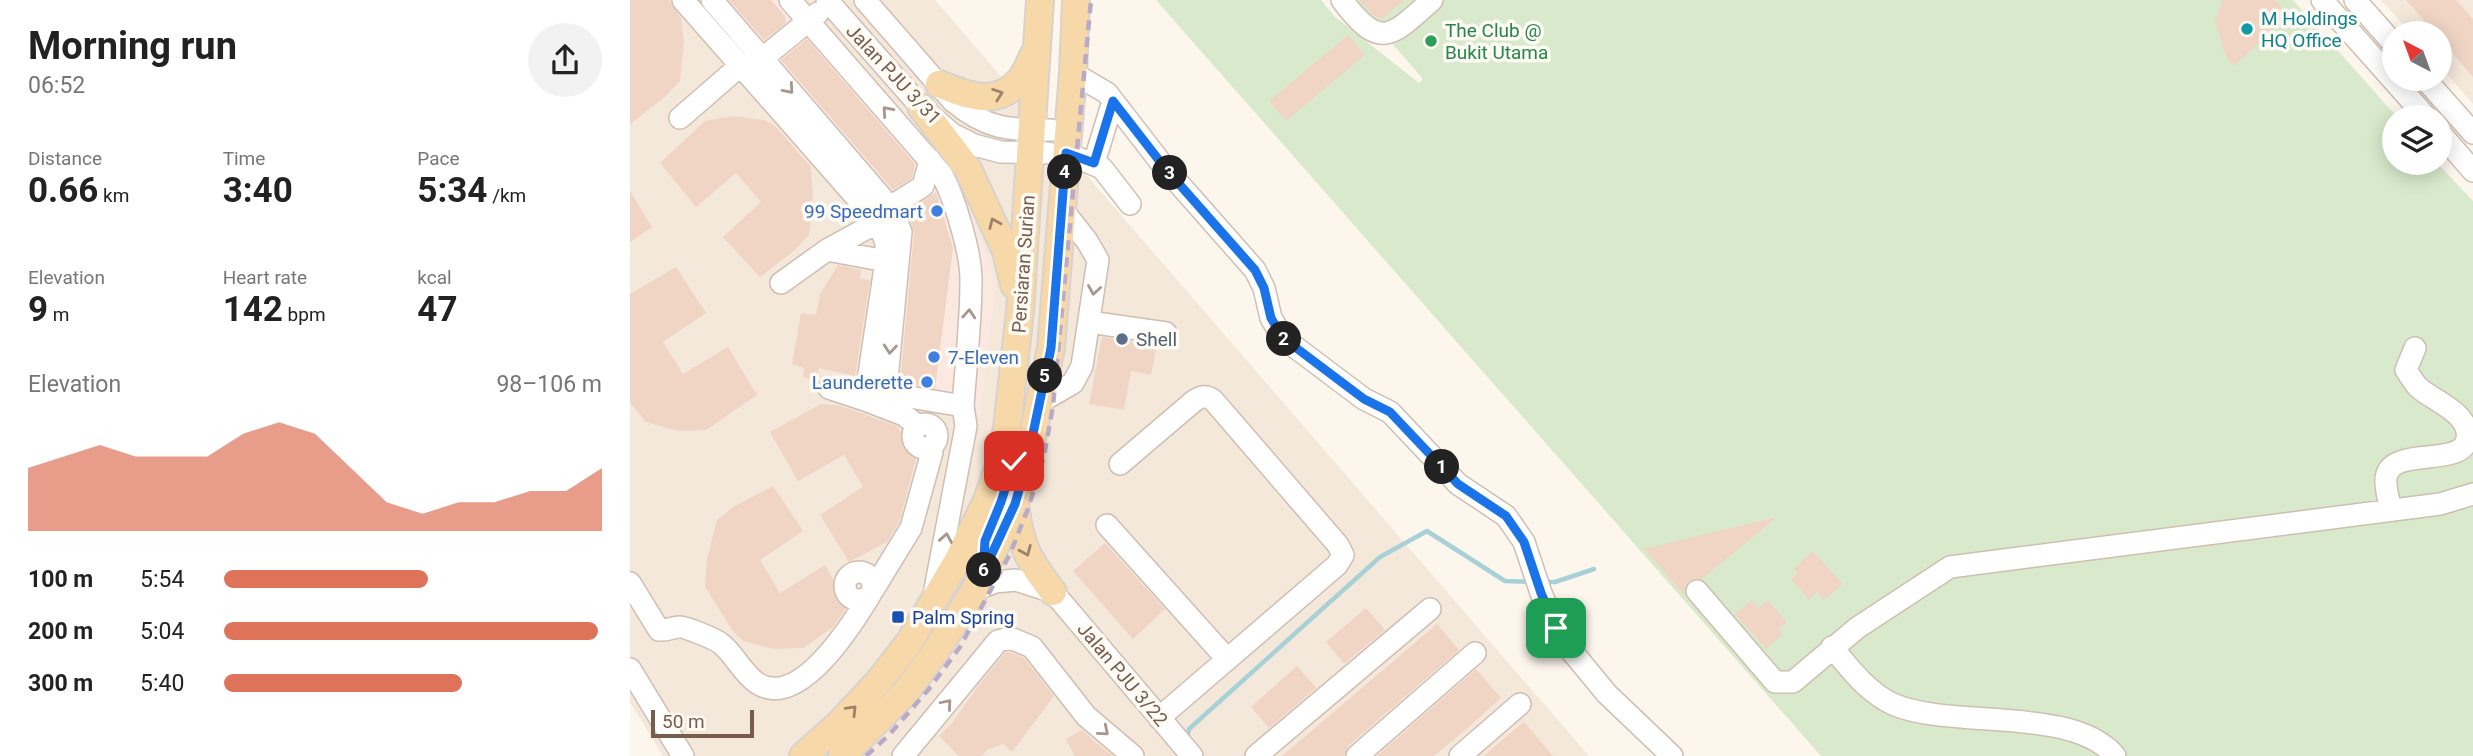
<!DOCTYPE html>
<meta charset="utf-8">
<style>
body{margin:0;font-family:Roboto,sans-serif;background:#f2f2f2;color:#222;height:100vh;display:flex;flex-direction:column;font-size:26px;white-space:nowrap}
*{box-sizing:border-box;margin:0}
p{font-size:23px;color:#767676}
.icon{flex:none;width:38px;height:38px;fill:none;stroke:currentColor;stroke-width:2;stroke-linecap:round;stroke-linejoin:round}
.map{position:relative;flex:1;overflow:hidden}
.side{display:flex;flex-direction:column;background:#fff;width:630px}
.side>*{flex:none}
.needle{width:46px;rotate:319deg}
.tools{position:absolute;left:1752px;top:21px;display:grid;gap:14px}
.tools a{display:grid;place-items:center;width:70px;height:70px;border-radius:50%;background:#fff;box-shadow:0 4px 18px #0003;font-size:35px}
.scale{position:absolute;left:21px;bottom:18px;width:103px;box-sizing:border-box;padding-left:7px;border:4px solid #785d4f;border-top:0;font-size:19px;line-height:24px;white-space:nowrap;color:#785d4f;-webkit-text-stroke:5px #fefaf4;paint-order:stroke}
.pin{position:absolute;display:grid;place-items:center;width:60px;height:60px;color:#fff;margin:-30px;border-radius:14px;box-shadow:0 4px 10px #0006}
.km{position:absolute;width:35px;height:35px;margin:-18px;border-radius:50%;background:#222;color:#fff;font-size:19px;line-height:35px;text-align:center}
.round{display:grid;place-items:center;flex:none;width:74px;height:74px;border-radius:37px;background:#f2f2f2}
.summary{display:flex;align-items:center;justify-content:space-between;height:119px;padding:0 28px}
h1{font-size:38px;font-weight:700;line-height:52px}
.metrics{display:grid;grid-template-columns:repeat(3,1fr);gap:10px;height:119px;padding:7px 28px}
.metrics div{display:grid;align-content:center}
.metrics b{font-size:35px;font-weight:700}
.metrics small{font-size:19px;font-weight:400}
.metrics p{font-size:19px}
.chart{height:196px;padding:14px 28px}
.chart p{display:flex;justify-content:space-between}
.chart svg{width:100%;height:126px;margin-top:7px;fill:#df7359;opacity:.7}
ul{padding:0 28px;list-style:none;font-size:23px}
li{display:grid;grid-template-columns:112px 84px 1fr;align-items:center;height:52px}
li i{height:18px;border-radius:9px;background:#df7359}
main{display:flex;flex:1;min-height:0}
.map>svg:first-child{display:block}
</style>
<main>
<section class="side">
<div class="summary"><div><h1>Morning run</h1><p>06:52</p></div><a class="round"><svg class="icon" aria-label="share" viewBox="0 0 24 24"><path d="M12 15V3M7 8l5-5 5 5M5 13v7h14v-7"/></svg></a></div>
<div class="metrics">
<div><p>Distance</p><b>0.66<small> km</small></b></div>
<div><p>Time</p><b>3:40</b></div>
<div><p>Pace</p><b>5:34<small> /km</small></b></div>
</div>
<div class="metrics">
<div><p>Elevation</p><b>9<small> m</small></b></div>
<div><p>Heart rate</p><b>142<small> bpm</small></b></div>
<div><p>kcal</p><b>47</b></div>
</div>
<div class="chart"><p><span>Elevation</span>98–106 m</p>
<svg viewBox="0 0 160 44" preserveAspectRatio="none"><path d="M0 44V22L10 18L20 14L30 18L40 18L50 18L60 10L70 6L80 10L90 22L100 34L110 38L120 34L130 34L140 30L150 30L160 22V44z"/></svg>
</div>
<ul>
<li><b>100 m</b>5:54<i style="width:54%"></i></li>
<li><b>200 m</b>5:04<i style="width:99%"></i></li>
<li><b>300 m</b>5:40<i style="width:63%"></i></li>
</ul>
</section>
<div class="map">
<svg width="1843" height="756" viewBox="0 0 1843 756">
<rect width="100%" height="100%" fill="#fcf6ed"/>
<path fill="#f4e8db" d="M0,0H305L959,756H33L0,702Z
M1751,0H1843V104L1810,66V33H1781Z"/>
<path fill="#fbe8e1" d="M76,0H173L327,173L366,282L350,417L251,397L267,253Z"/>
<path fill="#d8eacb" d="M526,0H691L704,16L789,83L793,79L724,0H1663L1767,117H1764V163H1807L1843,201V756H1191Z"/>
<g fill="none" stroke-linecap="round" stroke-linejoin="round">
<path stroke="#a8d1d7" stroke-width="4.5" d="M914,582H925L964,569
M557,738L559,729L750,557L797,531L875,581L902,582"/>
</g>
<path fill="#f0d5c5" d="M0,0H39L51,18L54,41L50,81L36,96L0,124Z
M99,0H141L155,16L156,23L134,40Z
M729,0H774L752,19L744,16Z
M1593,0H1645L1660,15L1604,66L1595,55L1585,20Z
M1776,0H1826L1843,19V77L1810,39V33H1805Z
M718,35L735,55L656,121L639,101Z
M177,39L285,164L282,178L263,190L151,60Z
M103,116L135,120L146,127L181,167L183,195L179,235L165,250L130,277L93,237L131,202L106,173L66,207L30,163L75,121Z
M0,191L22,227L0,242Z
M306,192L323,248L305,388L270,382L284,233L277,212Z
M208,265L231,270L230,279L240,280L225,376L189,368L187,381L173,377L174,368L162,364L171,313L186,315L190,294Z
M46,267L76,313L33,342L53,374L98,347L127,395L76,430L48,431L16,422L0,402V294Z
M472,337L527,345L521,375L501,371L494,410L459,404Z
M191,404L211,406L267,426L287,455L269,523L257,542L219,562L190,515L233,487L214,455L168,481L140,432Z
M143,486L173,531L130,560L150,593L195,565L218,605L202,628L173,648L144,649L113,641L103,631L75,587L77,559L87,520L103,507Z
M1147,517L1072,579L1065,578L1059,581L1055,586L1054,595L1014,549Z
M475,543L535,609L503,639L443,571Z
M1183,551L1213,584L1194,600L1187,592L1179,600L1161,579L1168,573L1164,568Z
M1121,600L1128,608L1138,600L1157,622L1149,629L1153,634L1136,649L1105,614Z
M736,608L755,630L714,664L696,642Z
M807,624L829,650L718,746L714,756H652Z
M379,652L394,658L424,696L382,752L373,744L357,750L352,756H329L309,736L322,723L348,686L375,653Z
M667,666L686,688L639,728L621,707Z
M846,669L871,698L833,732L804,756H747Z
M894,722L923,756H854L878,735Z
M452,730L466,743L483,756H445L436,739Z"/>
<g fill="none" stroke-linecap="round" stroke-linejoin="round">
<g stroke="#cfbeb1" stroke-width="24">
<path id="minor" d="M53,0L248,222L256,243V261L235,400L274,415L288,426
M82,0L260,207L271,232L256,390L262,394L333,406
M160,0L312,175C325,199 341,253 341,280C341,322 336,364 333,406L336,426L305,589
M197,0L291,107L322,134L344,145L371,152L418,153
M235,0L323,101C356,129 378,130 421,130
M712,0C750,51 761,37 802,0
M1692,0L1796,117
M1725,0L1764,44
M133,58L188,13
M443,73L477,93L535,168L625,270L634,288L641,318L653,338L734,399L760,412L828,484L876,516L894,542L911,593L926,628L939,648L977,694L1042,756
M1795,79L1843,133
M50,118L111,65
M1810,133L1843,171
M436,153L472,168L500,204
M464,163L483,101
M260,207L293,186L300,160
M197,250L256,261
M151,283L197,250L248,222
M459,322L536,333
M199,388L235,400
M410,402L443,383L452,366L468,260L457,241L432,209
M283 436a12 12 0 1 1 24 0a12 12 0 1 1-24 0Z
M490,464L564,401C572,396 576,395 583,400L708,545L713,555L707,565L529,718
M1761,510C1759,501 1755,488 1756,478C1761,442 1843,473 1837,431C1833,411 1803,400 1789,388C1784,383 1780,376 1776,370L1785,348
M477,525L597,659
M215 586a14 14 0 1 1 28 0a14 14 0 1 1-28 0Z
M0,583L29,630C38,631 42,627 50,627C56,627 85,639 90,643C104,653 112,673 127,683C169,711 223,623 240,595
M243,590L281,528L302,452L301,446
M345,590L365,582L386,580L423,592L562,756
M1067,591L1145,682H1163L1227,628L1320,567L1810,504L1843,494
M1202,647C1219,668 1239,694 1265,705C1324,729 1443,706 1485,756
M0,669L53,756
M273,756L368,641L380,638L402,647L456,716L503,756
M626,756L800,609
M727,756L845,653
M830,756L890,704"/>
</g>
<g stroke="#d9d2ce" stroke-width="30">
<path id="major" d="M309,84C336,95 366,108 389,81C396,74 400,61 405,52
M291,107L338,169L376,251L384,285
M385,504C390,545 398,560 423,592
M173,756L208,725L250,680L280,641L329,558L357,500L371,460L377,428L390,311L410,0
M212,756L275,693L306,651L345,590L385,504L397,462L421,348L443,73L446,0"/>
</g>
<use href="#minor" stroke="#fff" stroke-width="21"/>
<use href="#major" stroke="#f6d8a9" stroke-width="26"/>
<path stroke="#b9aac7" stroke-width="4.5" stroke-dasharray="10 7" stroke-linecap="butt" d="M354,583C373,540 390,498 402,452C410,419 414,385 418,352
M236,756L259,735L299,689L330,647L380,554L399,506L414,456L423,406L461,0"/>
</g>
<defs><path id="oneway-chevron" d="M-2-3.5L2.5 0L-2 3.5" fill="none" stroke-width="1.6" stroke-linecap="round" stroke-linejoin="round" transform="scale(1.75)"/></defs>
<g stroke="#a7968d">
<use href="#oneway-chevron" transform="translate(159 89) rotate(49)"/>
<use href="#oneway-chevron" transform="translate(257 111) rotate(-131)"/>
<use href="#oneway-chevron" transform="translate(464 290) rotate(99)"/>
<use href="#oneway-chevron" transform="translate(339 314) rotate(-86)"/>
<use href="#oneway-chevron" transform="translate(260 349) rotate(95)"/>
<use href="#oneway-chevron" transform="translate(316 538) rotate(-80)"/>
<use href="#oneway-chevron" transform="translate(317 704) rotate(-50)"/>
<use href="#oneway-chevron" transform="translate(474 731) rotate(40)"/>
</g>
<g stroke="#9e826a">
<use href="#oneway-chevron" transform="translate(368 94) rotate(-20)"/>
<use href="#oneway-chevron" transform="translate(364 223) rotate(-114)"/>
<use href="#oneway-chevron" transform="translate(396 551) rotate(67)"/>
<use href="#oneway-chevron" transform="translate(222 710) rotate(-46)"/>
</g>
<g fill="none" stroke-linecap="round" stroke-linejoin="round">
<g stroke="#fff" stroke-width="14">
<path id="route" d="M384,461L371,502L355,541L353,573L385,504L397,462L421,348L436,153L464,163L483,101L535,168L625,270L634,288L641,318L653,338L734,399L760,412L828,484L876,516L894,542L911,593L926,628"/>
</g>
<use href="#route" stroke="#1a73e8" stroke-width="9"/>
</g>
<circle fill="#0f9aa8" stroke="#fefaf4" stroke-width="2.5" cx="1617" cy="29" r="7"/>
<circle fill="#2e9e5b" stroke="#fefaf4" stroke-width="2.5" cx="801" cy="41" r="7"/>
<g fill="#3f7fe0" stroke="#fefaf4" stroke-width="2.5">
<circle cx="307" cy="211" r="7"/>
<circle cx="304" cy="357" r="7"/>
<circle cx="297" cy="382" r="7"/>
</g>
<circle fill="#5c6f8a" stroke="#fefaf4" stroke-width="2.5" cx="492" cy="339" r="7"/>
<rect fill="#1a4fb4" stroke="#fefaf4" stroke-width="2.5" x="261" y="610" width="14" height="14" rx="3.5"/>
<g text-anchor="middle" stroke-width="7" stroke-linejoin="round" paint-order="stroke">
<g font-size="19" fill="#0d838f" stroke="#fefaf4" text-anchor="start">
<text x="1631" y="25">M Holdings<tspan x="1631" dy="22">HQ Office</tspan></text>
</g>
<g font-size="19" fill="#27864d" stroke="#fefaf4" text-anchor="start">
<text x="815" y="37">The Club @<tspan x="815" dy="22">Bukit Utama</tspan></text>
</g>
<g font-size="19" fill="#785d4f" stroke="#fefaf4">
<text transform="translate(264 74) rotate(47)" y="7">Jalan PJU 3/31</text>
<text transform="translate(393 264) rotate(-86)" y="7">Persiaran Surian</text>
<text transform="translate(493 674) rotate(50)" y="7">Jalan PJU 3/22</text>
</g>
<g font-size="19" fill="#366cbe" stroke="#fefaf4" text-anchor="end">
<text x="293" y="218">99 Speedmart</text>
<text x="318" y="364" text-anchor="start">7-Eleven</text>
<text x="283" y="389">Launderette</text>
</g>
<g font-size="19" fill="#4e5e75" stroke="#fefaf4" text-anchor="start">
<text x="506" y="346">Shell</text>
</g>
<g font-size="19" fill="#164399" stroke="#fefaf4" text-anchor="start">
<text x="282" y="624">Palm Spring</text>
</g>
</g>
</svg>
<div class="tools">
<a><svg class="needle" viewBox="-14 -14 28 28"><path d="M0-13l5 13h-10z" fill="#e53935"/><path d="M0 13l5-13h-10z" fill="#767676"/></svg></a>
<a><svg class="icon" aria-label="layers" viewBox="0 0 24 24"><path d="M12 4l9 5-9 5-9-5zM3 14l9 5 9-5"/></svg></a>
</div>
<div class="scale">50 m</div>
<div class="pin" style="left:926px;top:628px;background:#1e9e55"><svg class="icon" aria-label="arrive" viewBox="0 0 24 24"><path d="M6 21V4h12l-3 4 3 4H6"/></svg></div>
<div class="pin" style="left:384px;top:461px;background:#d93025"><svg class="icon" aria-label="check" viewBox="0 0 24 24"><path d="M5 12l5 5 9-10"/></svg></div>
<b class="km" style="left:812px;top:467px">1</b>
<b class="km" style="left:654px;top:339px">2</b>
<b class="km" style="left:540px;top:173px">3</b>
<b class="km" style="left:435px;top:172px">4</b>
<b class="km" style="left:415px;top:376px">5</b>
<b class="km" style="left:354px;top:570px">6</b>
</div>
</main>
